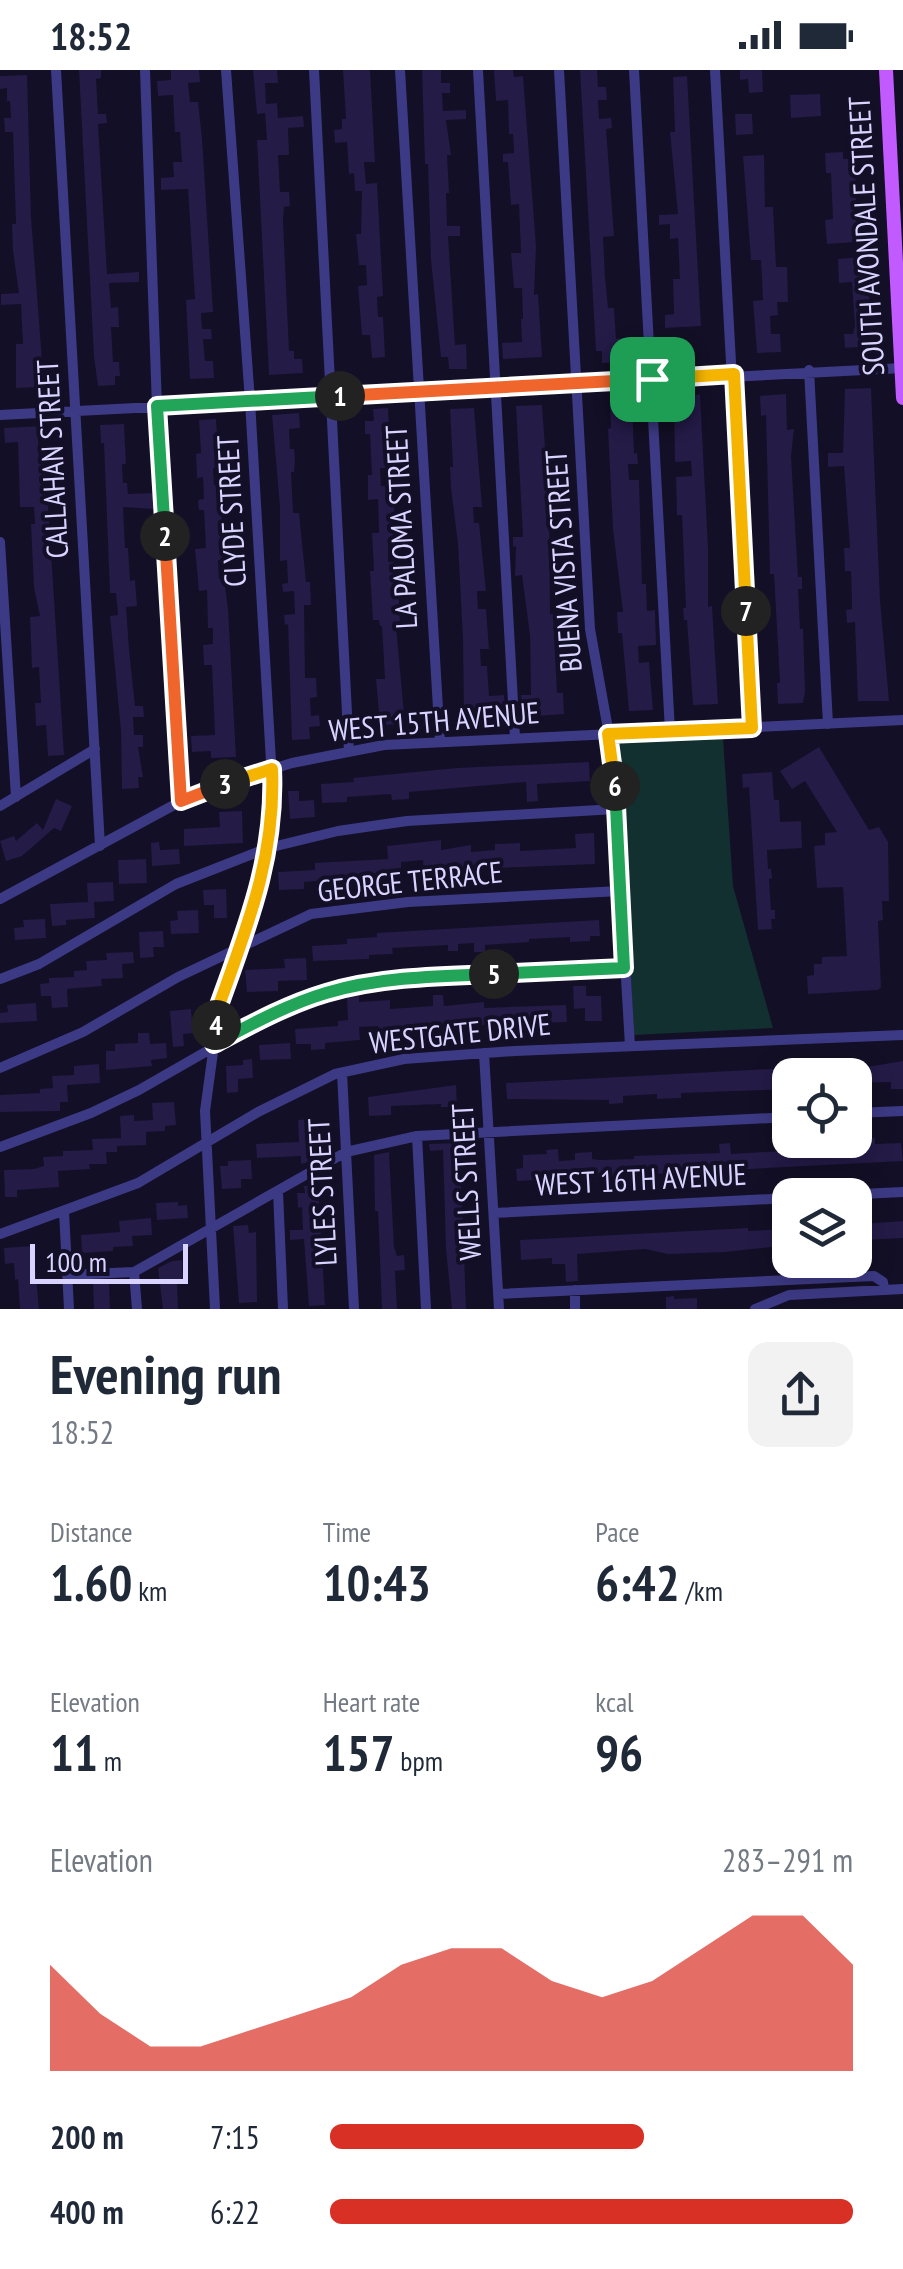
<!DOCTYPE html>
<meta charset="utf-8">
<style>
body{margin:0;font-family:"PT Sans Narrow",sans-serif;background:#f2f2f3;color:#1f2937;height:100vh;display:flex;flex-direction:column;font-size:38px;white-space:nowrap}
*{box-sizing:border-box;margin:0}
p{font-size:32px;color:#747a83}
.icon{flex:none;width:55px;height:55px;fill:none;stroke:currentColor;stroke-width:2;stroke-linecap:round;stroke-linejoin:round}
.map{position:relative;height:1239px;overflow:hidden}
.details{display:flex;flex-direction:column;background:#fff;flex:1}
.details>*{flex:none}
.tools{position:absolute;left:772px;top:988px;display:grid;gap:20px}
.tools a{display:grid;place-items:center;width:100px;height:100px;border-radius:20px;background:#fff;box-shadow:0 5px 25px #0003;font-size:50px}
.scale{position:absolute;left:30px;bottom:25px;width:158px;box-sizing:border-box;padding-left:10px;border:5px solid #d9d4ff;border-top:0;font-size:28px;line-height:35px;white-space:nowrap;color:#d9d4ff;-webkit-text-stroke:8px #130f26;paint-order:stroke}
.pin{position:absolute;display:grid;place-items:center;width:85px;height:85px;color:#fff;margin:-42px;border-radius:20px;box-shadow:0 5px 15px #0006}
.km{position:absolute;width:50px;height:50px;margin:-25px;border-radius:50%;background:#222;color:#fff;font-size:28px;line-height:50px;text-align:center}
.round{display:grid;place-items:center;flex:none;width:105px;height:105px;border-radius:20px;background:#f2f2f3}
.summary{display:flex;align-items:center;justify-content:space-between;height:170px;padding:0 50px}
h1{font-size:55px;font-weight:800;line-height:75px}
.figures{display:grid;grid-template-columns:repeat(3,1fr);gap:15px;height:170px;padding:10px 50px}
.figures div{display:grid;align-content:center}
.figures b{font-size:50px;font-weight:800}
.figures small{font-size:28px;font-weight:400}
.figures p{font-size:28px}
.chart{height:280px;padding:20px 50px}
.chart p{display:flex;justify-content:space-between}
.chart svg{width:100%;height:180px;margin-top:10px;fill:#d93025;opacity:.7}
ul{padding:0 50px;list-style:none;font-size:32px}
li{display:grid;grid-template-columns:160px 120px 1fr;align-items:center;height:75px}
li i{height:25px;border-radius:12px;background:#d93025}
.status{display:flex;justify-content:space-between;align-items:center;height:70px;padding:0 50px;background:#fff;direction:ltr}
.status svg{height:28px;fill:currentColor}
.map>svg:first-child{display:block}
</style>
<div class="status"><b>18:52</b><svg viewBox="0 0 49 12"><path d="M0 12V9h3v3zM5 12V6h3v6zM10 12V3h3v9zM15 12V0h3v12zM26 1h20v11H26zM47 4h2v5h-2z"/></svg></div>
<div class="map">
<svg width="903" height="1239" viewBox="0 0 903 1239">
<rect width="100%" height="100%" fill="#130f26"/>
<path fill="#12302f" d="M723,668L733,816L773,958L634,965L618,673Z"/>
<path fill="#241b47" d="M79,0H101V8L96,9L98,44H106L107,53L98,54L107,204L139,202V212L109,213L111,238L118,237L119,257H111L113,292H119L120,306H115V315L98,316L94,287Z
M171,0H199L200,12L188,13L190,32H198L202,68L213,242L201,243L202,259H211L212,269H203L205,291H213L214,308L190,309L186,230L195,229L188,119L161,120V108L174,107L173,92H182L180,62H175L173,25L158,26L157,11L171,10Z
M253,0H277L278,13H265L266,34L277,33L278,48L303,46L304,57L288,58L289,85H278L280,122H289L290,136L284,137L283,151L289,281H294V289H302L303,303L269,305L257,70H267L265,43L257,44Z
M343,0H370L375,92H364L366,114L377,113L383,226L377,227L378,247H383L385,287L372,288L370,265H362L358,216L367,215L366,195H359L356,164H361L362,121H355L354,103L349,104L347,72L335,73L334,60L342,59V49H346Z
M422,0H441V13H450V23H442L443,41L466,40V49L446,50L451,85H447L449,123H446L447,156H460V166H448L455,275L466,274L467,299H449L448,287H441L431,190L428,94H425Z
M494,0H513L514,7L523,6L536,176L534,225L538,224L542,287L503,289L502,273L522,272L521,249H523L522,218H514L511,183H521L519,134L511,135L508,92H503V84L514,83L513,64H509L508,30L496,31Z
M580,0H597L598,17H606L607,30H598L599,49L611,48L612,58L606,59L614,166L603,167L605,207L608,238H614L616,269L625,268L626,292L602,293V281H596Z
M740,0H762L763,22L749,23L748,9L740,10Z
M27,5L31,147L42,290H39L40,317L16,318V274H23L21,234L1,235V224L19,223L13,181L12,154H16L13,62H5L4,48H11L10,31H7V18L0,19V6Z
M687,6L701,256L665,258V245L674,244L673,209H680L678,168L670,169V154L659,155V145L678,144L670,62H675L673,7Z
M820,24L821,46L791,48L790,25Z
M735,44H752L753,64L736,65Z
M843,82V89H855L857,172L827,174L825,150L833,149L831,103H826L825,83Z
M764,85L765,137H773L776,197H787L788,232H777L778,245L770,246L771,264H780L781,282L757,283L753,231L763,230L761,190H751L743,86Z
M860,187L862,219H869L871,276L845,278L844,264H853L855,256L852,212L839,213L838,189Z
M871,318L880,530L889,631H858L855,552L847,553L846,540L852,539V531L851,501H845L844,478H850L844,396L828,397V383H843L845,319Z
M700,324L708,478V537L712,536L718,634L693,635L687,550H684L683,538H686L682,445H677L676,407L692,406L691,391L675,392L674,330Z
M786,324L787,360L794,359L791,386L798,507H802V519H798L800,559H803L805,621L803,633L778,634L777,613H780L774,504H770L766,345L761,346L760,326Z
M632,329L634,384L637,383L638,394H628L629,410H639L642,514H646L647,541L655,540L656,575L638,576L639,593L649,592L653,640L629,641L622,563H618L617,542H623L613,459L608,359L611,358L610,330Z
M542,335L549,434L550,544H553L557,623H563L564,644L537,646V637L522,638L521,625H531L530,565L522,505L515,506L516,476L513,477V467H523L516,336Z
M388,338L391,398H380L381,416H393L396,474H388V492H394L399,531L400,555L396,556L405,654L380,655L376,609H385L382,556H380L379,550H373L370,501H374L372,463H379L378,429L368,430V405H372L370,364H365V351H374L373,339Z
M474,338L482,437H473L474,453H479L486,521H477L478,539H486L489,579H480L481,596H487L489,626L504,625L505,644L464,646L463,569L458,474L451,418L450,397H453L450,339Z
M299,343L300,358L289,359L290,379H294L295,388L294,402H291L293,443H299L306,512H310L311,535H304L305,608H316L317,627L310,628L311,646L319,645L320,656L309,657L310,669L292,670L288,554L285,555L284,545L295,544L294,521L283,522L282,514L288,513L287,490L280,491V437L272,345Z
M216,349L219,398H213L214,415L220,414L224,490H218L219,509H224L228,539L236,687L211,688V681L192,682L191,666L215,665L212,595H204L203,575L213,574V558H208L207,520L199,521L195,479L206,478L204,440H199L198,430L204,429L203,407L197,408L196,384L201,383L199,350Z
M124,354L126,394H122L123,413H127L128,424L153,423L154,439L123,437L125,478H128L130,511L135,510L137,536L126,537L129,579L135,636H143L144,647H133L134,665H143V677H138L143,707H138L139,718L122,719L121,661L110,546L118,545L116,523H110L104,373H101L100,355Z
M43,356L44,368H38L39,388H45L64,685L48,686L46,655L36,656L35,633H41L39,597L32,598L30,547L40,546L34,518L31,454H35L34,437H20L18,372L5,373L4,358Z
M819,677L869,760L879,757L888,772L889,831H882L883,850L878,851L881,917L878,920L808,924L807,906L814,905V894H822V887L847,886L843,817L817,818L814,776L825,775V763L837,762L805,711L792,719L780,701Z
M589,692L590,711L537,714L538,731L527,732L526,712L409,722V729L392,730L391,724L347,727V732L322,733L321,714L354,712L353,708L457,698Z
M772,702L774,730H779L780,752L801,751L802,778L767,780L768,799H771L772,808L769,809L771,840H775V849H771L772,859L758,860L749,717L743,718L742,704Z
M288,721H299V731L314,730L315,747L290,749Z
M56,729L72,736L61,761L54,758L22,786L6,791L0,771L14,766L16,771L37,753L43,760Z
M242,741L243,773L184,776V759L220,757L219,742Z
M594,763L595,794L424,801L423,790L401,792V803L304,812V819L279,820L278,802L315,800V793L388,789L387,776L441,770V780L471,775V782L495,780V774L520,773V781L576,778L575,764Z
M159,772L160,780L179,779L180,794L152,796L151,773Z
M146,789L147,813L119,814L118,790Z
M113,812L114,831L94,832L95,848L66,850V855L52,856L50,834L88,832L87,813Z
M226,819L227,848H214V835H204L203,820Z
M198,840L199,863L171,864L170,851L178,850L177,841Z
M45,849L46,868L15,870L14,858L24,857L23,850Z
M599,850L600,866H590V871L570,872V867L529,869V872L485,875V882H474V873L458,874V881H448V875L392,878L393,884L369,885V889L313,891L312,876L347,874V869L377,867V863Z
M163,861L164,877H153L154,887L140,888L139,862Z
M133,882L134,893L122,894L123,908L101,909L102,916L67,919L68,937L52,938L51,926H41L40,914L49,913V908L74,907V901L87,900L86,891L107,890L106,883Z
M306,888L307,910L278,911V921L247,922L245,900L285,898L284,889Z
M573,916H586V926H601L602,951H585V938L574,939Z
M433,925H443L444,936L484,932V938L566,935L567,952L428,957L378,964V956L359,957L360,970L325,973V979L311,980V974H296L295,959L338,956V951L348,950L347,928L359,926V932L390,930V939L433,936Z
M36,933L37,951L0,953V943L8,942L7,935Z
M191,939L193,963L183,964L184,976L173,977L170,941Z
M138,963H149L150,974L166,973L167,988L151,990L152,996L106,1000V981H115V974L138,973Z
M290,973L291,989L260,990L259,975Z
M252,989L253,1008L238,1009V1022L227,1023L226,996L243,995V990Z
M903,991V1019H891V1012L855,1013V999Z
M99,994L100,1013L67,1015L68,1032H60V1041L0,1042V1025L40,1023V1019L53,1018L52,1006L74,1005V996Z
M790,998V1019L681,1023V1028L657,1029V1024L623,1026V1033L609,1034V1030L507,1029L506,1013Z
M456,1015L457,1037H441V1034L391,1036V1045L369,1046L368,1027Z
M174,1032L176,1055L165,1056V1061L146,1062V1075L117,1076V1082H106L107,1094H89L90,1099L58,1101L59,1117L17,1120V1127H5L4,1100L34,1099L44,1096L43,1087L63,1086V1081L93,1080L92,1069L121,1068L120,1046L134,1045V1051L153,1050L152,1033Z
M312,1049V1091L301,1094V1086L257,1088L256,1074L299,1072L298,1050Z
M864,1068H875V1074L901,1073L903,1091L517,1111L516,1099L523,1098V1085L547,1084L546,1080L558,1079L559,1091L575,1090V1083L592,1082V1089L600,1090L634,1089V1086L720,1083L719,1074L730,1073L731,1084L836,1078L865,1075Z
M458,1073L462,1131L466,1239H452L446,1179L443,1080L430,1081L429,1074Z
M389,1082L394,1177L397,1186L404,1185L405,1200L395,1201L397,1239H382L378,1141H375L374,1085Z
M251,1090L252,1109H241V1118L222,1119L220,1096H228V1091Z
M318,1115L325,1235L309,1236L304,1169L290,1170V1160H303L302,1137L298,1138L297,1123H305L304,1116Z
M178,1132V1136L187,1135L188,1148L157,1150L156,1133Z
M151,1148L152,1165L132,1166L133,1176L113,1177V1181L82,1183L81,1165L120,1162L119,1151Z
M855,1149H862V1154L903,1151V1168L863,1170V1174L855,1175Z
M248,1155L249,1163L256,1162L257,1232L239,1233L233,1156Z
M748,1158V1161L790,1159V1175L725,1182L668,1184L645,1179L577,1184L578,1211L566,1212L565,1194H552V1188L521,1190L520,1170Z
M33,1176L39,1239H20L18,1209L15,1210L14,1193L5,1194L4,1178Z
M182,1190L183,1213H177L178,1239H163L158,1198L172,1191Z
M109,1213L110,1239H94L93,1214Z
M674,1226V1229L697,1228V1239H666V1227Z"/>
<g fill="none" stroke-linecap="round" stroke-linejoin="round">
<path stroke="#3d3a85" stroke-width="10" d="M56,0L100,776
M145,0L157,337L181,731
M314,0L349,682
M400,0L440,672
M478,0L515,668
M559,0L590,559L613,687L630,976
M634,0L670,661
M715,0L751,658
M809,300L828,654
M0,345L903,298
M0,472L16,727
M0,736L95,679
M0,829L198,722L292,693L384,675L903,650
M0,909L39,894L176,814L268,778L338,761L407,751L616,739
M484,983L499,1239
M0,998L83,962L178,907L311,844L408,832L620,821
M342,1003L354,1239
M855,1043L903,1041
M417,1066L426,1239
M0,1077L91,1043L139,1020L270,945L327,923L382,912L457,905L625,898
M278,1121L283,1239
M840,1125L903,1122
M64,1141L69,1239
M494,1143L790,1128
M0,1164L138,1113L258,1042L335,1004L404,989L515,981L903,965
M134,1202L137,1239
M67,1205L134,1202L346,1082L417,1066L790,1047
M575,1220V1239
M498,1224L874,1206L883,1212L884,1220
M215,1239L205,1041L219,938L261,818L274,743L250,331L226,0
M755,1239L789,1225L903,1219"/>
<path stroke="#c25bff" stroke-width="14" d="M886,0L903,328"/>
</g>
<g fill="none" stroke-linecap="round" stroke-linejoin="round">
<g stroke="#fff" stroke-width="20">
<path id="split-1" d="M340,326L652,309"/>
</g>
<g stroke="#fff" stroke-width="20">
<path id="split-2" d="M165,466L157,336L340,326"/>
</g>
<g stroke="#fff" stroke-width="20">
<path id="split-3" d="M165,466L181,731L225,714"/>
</g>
<g stroke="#fff" stroke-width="20">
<path id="split-4" d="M216,955L218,938C247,857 276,786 272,699L225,714"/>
</g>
<g stroke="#fff" stroke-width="20">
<path id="split-5" d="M216,955L214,974C250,955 286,935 326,923C379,907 439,906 494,904"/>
</g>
<g stroke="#fff" stroke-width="20">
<path id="split-6" d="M494,904L624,898L615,716"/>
</g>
<g stroke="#fff" stroke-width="20">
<path id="split-7" d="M615,716L608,664L752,658L746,541"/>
</g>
<g stroke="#fff" stroke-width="20">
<path id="split-8" d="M652,309L734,304L746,541"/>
</g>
<use href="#split-1" stroke="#f0652b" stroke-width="12"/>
<use href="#split-2" stroke="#22a559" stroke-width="12"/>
<use href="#split-3" stroke="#f0652b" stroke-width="12"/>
<use href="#split-4" stroke="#f5b400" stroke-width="12"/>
<use href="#split-5" stroke="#22a559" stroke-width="12"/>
<use href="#split-6" stroke="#22a559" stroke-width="12"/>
<use href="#split-7" stroke="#f5b400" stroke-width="12"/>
<use href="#split-8" stroke="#f5b400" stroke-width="12"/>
</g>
<g text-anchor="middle" stroke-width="8" stroke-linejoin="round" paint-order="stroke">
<g font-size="30" fill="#d9d4ff" stroke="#130f26">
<text transform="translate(867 166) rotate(-93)" y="10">SOUTH AVONDALE STREET</text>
<text transform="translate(53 389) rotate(-93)" y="10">CALLAHAN STREET</text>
<text transform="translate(232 441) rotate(-93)" y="10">CLYDE STREET</text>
<text transform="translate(402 457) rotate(-93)" y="10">LA PALOMA STREET</text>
<text transform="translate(564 491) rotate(-94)" y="10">BUENA VISTA STREET</text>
<text transform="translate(434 652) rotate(-5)" y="10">WEST 15TH AVENUE</text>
<text transform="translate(410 812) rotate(-6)" y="10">GEORGE TERRACE</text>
<text transform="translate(460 964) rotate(-6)" y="10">WESTGATE DRIVE</text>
<text transform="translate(641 1110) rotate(-3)" y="10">WEST 16TH AVENUE</text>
<text transform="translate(467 1112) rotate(-93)" y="10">WELLS STREET</text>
<text transform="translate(323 1122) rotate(-93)" y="10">LYLES STREET</text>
</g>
</g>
</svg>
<div class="tools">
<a><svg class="icon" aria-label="locate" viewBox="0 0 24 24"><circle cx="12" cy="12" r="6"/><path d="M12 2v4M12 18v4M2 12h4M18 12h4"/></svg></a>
<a><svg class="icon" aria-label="layers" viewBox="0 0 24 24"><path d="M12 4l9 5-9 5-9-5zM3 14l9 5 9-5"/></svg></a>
</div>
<div class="scale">100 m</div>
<div class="pin" style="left:652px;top:309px;background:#1e9e55"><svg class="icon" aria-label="arrive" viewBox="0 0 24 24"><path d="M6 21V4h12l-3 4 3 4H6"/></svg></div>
<b class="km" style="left:340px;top:326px">1</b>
<b class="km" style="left:165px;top:466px">2</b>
<b class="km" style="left:225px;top:714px">3</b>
<b class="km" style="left:216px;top:955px">4</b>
<b class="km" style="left:494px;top:904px">5</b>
<b class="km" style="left:615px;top:716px">6</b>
<b class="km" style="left:746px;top:541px">7</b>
</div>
<section class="details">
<div class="summary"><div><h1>Evening run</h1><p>18:52</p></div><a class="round"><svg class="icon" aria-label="share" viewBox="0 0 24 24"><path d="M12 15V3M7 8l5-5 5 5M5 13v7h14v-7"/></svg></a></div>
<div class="figures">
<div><p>Distance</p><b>1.60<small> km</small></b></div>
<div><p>Time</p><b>10:43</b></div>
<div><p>Pace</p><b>6:42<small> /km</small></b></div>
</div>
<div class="figures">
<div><p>Elevation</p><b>11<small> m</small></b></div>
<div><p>Heart rate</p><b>157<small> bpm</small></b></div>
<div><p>kcal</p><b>96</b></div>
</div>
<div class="chart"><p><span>Elevation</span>283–291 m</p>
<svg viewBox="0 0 160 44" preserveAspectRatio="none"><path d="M0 44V18L10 30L20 38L30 38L40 34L50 30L60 26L70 18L80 14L90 14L100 22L110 26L120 22L130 14L140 6L150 6L160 18V44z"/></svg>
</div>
<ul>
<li><b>200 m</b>7:15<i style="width:60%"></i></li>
<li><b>400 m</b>6:22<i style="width:100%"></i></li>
</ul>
</section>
